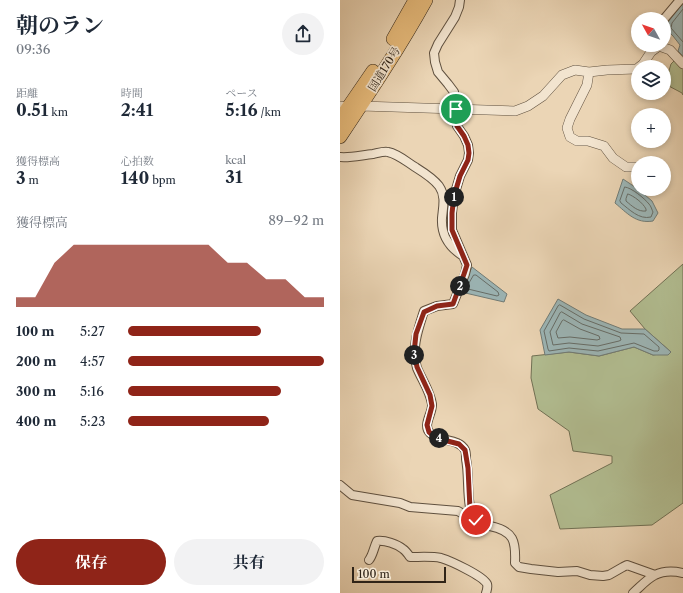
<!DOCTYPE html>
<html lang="ja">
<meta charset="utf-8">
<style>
body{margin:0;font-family:"Libre Caslon Text","Noto Serif JP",serif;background:#f2f2f3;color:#1f2937;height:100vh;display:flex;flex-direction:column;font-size:15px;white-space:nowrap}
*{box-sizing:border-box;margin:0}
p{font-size:13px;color:#747a83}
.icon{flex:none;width:22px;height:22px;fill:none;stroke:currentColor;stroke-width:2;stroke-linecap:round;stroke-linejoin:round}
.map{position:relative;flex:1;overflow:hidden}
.sheet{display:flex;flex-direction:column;background:#fff;width:340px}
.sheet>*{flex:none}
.needle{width:26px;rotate:310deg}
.fabs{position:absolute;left:291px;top:12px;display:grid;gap:8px}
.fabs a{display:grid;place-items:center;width:40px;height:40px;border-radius:50%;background:#fff;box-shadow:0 2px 6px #0003;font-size:20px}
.scale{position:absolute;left:12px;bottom:10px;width:94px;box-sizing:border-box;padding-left:4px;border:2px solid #302418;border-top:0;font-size:11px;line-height:14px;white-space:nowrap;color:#302418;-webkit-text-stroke:3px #f2e4cf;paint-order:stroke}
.pin{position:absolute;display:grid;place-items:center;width:34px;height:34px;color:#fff;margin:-17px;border:2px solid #fff;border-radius:50%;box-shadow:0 1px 4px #0007}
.km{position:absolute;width:20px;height:20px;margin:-10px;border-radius:50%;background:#222;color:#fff;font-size:11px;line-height:20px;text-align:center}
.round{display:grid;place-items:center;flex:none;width:42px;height:42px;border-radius:21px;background:#f2f2f3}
.overview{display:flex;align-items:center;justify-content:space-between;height:68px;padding:0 16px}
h1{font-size:22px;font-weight:700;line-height:30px}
.metrics{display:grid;grid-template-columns:repeat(3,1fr);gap:6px;height:68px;padding:4px 16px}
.metrics div{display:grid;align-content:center}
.metrics b{font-size:17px;font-weight:700}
.metrics small{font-size:11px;font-weight:400}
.metrics p{font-size:11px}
.chart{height:112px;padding:8px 16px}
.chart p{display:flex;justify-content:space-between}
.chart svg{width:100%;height:72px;margin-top:4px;fill:#8f2418;opacity:.7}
.primary-button{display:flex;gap:8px;margin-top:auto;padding:8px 16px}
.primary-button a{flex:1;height:46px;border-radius:24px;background:#8f2418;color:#fff;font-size:16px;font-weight:700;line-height:46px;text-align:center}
.primary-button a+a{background:#f2f2f3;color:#1f2937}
ul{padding:0 16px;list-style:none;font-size:13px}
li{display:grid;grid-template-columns:64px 48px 1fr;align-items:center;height:30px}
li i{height:10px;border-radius:5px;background:#8f2418}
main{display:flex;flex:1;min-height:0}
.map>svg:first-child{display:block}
</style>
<main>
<section class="sheet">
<div class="overview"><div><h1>朝のラン</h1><p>09:36</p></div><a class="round"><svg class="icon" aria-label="share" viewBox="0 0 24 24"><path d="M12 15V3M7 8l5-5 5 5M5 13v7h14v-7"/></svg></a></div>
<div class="metrics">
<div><p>距離</p><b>0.51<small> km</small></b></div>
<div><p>時間</p><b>2:41</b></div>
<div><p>ペース</p><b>5:16<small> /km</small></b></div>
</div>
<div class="metrics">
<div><p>獲得標高</p><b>3<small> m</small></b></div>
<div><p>心拍数</p><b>140<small> bpm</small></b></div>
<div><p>kcal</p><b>31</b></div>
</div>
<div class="chart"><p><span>獲得標高</span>89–92 m</p>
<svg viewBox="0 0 160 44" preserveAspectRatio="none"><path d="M0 44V38L10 38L20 17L30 6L40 6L50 6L60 6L70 6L80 6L90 6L100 6L110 17L120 17L130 27L140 27L150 38L160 38V44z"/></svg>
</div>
<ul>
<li><b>100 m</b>5:27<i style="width:68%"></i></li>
<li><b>200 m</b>4:57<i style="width:100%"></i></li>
<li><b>300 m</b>5:16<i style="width:78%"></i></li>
<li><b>400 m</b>5:23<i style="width:72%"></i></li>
</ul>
<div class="primary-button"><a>保存</a><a>共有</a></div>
</section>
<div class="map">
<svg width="343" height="593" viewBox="0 0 343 593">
<rect width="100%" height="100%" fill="#ebd5b5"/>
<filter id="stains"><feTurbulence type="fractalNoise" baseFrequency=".005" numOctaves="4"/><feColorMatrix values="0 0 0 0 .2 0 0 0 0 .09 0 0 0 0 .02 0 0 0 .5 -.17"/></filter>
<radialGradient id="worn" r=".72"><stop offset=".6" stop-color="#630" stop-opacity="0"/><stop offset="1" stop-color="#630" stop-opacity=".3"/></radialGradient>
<path fill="#b2be92" stroke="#717155" d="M334,61L343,68V95L342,93L325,84L331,64Z
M343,264V503L312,525L220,529L210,495L272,463V456L233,451L229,431L198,409L191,378L192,356L229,352L259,356L294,347L313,355L331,352L305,329L290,311Z"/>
<path fill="#9cb6b7" stroke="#717c77" d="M343,3V56L338,51L340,45L333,36L326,29L328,22Z
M283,179L298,189L312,201L318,213L313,221C296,224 287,213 275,203Z
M132,267L167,294L164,302L121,292Z
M218,299L246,315L282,329H305L331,352L328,355H313L294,347L259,356L229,352L205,355L200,330Z"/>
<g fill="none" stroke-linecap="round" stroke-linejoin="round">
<path stroke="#666d68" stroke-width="1" d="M343,9L332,23L331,28L343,42
M285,187C292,188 304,198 309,204C311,206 312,210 313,212L311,217C299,220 289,209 281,203L280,201Z
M288,194C294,196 303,203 306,209V211C298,212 292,206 286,201V199Z
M134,275H136L158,292L159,295L157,296L128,289L127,287Z
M220,305L244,319L281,333L304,334L319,347V350L318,351H314L294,343L258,351L229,348L209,351L208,349L204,331L218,306Z
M222,312L242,324L280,337L281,340L279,341L258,346L229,343L213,345L210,332L220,313Z
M224,320L240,329L259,336L260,339L257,340L230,337L218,338L216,332L222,321Z"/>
<g stroke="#5f503f" stroke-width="10">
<path id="minor" d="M120,0L119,7L115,17L98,44L94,53L95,62L98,72L108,84L114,92L116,102V117L117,126L124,136L128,145L129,153L128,160L120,176L114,196L112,213V230L127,265L125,274L113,304L97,306L84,311C78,330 71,349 77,368C82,380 90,391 92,404C93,413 82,425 90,433C99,442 119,438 125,450C126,452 126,456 126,459C129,475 127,491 130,507C130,511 133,515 135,518C138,524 144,525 150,526C174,531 176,541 175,563L179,567L191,569L218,572L237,571L250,575L263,576L269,575L283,567L287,565L315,575
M324,19L340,0
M0,157C11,158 22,155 33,154C38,153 44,151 48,152C58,154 67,162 75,167C83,172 93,178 99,186C106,196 103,207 102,218C101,236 109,247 123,256
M0,485L12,495L60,503L70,507L118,511L128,517L133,515
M29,560C33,555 34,547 37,541C45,540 57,544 63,549C66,551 68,554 70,557C80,557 92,556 101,558C111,561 143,576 147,584C148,587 147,590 146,593
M293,593C299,588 308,578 315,575C323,571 334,571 343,573"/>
</g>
<g stroke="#5f503f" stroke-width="10">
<path id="tertiary" d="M299,67L303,64L311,52L319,46L330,50L343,64
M249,72L247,85L230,119L227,128L230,137L237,141H248L264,146L273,158L286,167H298
M0,106L8,107L21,106L175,111L188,106L203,96L222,75L235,70L249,72L267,70L296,69L298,68"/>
</g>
<g stroke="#302418" stroke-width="14">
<path id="trunk" d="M53,39L75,0
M0,119L33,71
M0,137C30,92 60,47 86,0"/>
</g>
<use href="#minor" stroke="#f2e4cf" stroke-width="8"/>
<use href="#tertiary" stroke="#f2e4cf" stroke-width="9"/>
<use href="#trunk" stroke="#e6ba7a" stroke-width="13"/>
</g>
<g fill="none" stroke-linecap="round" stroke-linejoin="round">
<g stroke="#fff" stroke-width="8">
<path id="route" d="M116,109V117L117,126L124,136L128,145L129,153L128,160L120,176L114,196L112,213V230L127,265L124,274L113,304L97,306L84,312L76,334L74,353L77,367L90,395L92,406L87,425L89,432L96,438L119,444L125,450L128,468L130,509L136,520"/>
</g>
<use href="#route" stroke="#8f2418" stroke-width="5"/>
</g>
<g text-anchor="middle" stroke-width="3.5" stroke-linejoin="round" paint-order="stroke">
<g font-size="11" fill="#302418" stroke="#f2e4cf">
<text transform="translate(44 69) rotate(-58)" y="4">国道170号</text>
</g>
</g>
<rect width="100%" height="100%" filter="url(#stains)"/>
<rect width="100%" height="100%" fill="url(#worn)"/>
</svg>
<div class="fabs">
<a><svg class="needle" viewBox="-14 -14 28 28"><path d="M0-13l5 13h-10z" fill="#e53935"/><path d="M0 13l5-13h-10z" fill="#747a83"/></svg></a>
<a><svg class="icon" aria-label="layers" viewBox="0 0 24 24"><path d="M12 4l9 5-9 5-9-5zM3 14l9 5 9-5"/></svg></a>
<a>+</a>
<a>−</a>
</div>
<div class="scale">100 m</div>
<div class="pin" style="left:116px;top:109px;background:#1e9e55"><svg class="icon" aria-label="arrive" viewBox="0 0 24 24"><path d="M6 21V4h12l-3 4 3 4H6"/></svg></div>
<div class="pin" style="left:136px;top:520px;background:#d93025"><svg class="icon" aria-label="check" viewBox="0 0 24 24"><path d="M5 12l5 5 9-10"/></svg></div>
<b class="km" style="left:114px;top:197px">1</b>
<b class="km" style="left:120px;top:286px">2</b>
<b class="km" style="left:74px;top:355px">3</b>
<b class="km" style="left:99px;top:438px">4</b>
</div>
</main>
